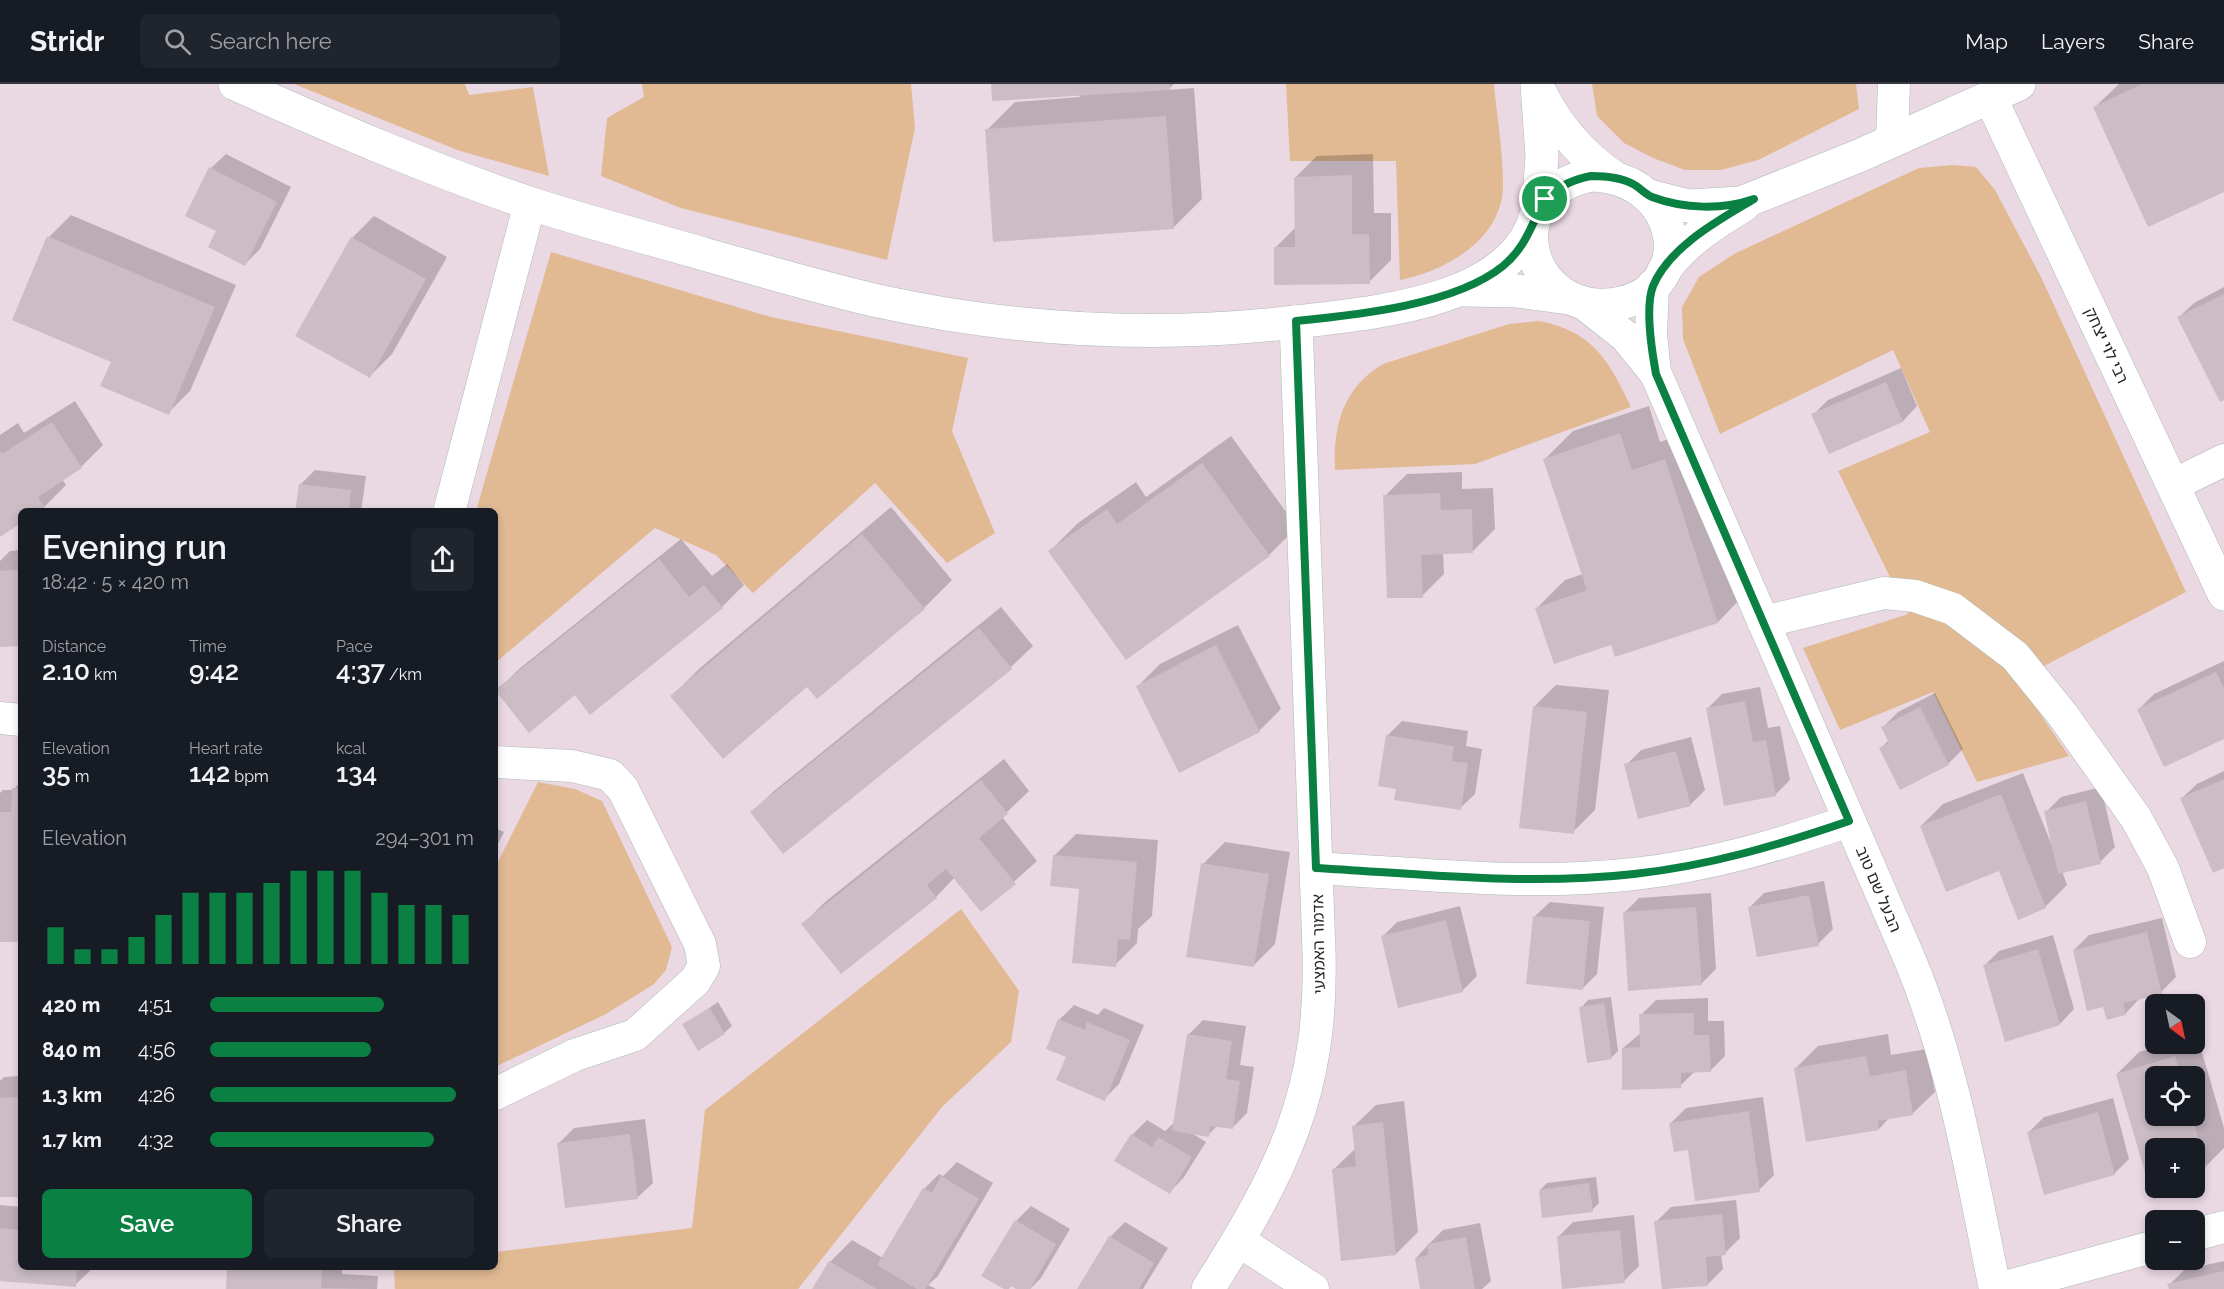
<!DOCTYPE html>
<meta charset="utf-8">
<style>
body{margin:0;font-family:Raleway,"Noto Sans Hebrew",sans-serif;background:#20242c;color:#f1f3f6;height:100vh;display:flex;flex-direction:column;font-size:22px;white-space:nowrap}
*{box-sizing:border-box;margin:0}
p{font-size:20px;color:#9ea1a6}
.icon{flex:none;width:33px;height:33px;fill:none;stroke:currentColor;stroke-width:2;stroke-linecap:round;stroke-linejoin:round}
.map{position:relative;flex:1;overflow:hidden}
.sheet{position:absolute;left:18px;top:424px;width:480px;height:762px;display:flex;flex-direction:column;background:#171b24;border-radius:9px;box-shadow:0 3px 9px #0003}
.sheet>*{flex:none}
.needle{width:39px;rotate:147deg}
.fabs{position:absolute;left:2145px;top:910px;display:grid;gap:12px}
.fabs a{display:grid;place-items:center;width:60px;height:60px;border-radius:9px;background:#171b24;box-shadow:0 3px 9px #0003;font-size:30px}
.pin{position:absolute;display:grid;place-items:center;width:51px;height:51px;color:#fff;margin:-26px;border:3px solid #fff;border-radius:50%;box-shadow:0 2px 6px #0007}
.round{display:grid;place-items:center;flex:none;width:63px;height:63px;border-radius:9px;background:#20242c}
.headline{display:flex;align-items:center;justify-content:space-between;height:102px;padding:0 24px}
h1{font-size:33px;font-weight:600;line-height:45px}
.stats{display:grid;grid-template-columns:repeat(3,1fr);gap:9px;height:102px;padding:6px 24px}
.stats div{display:grid;align-content:center}
.stats b{font-size:26px;font-weight:600}
.stats small{font-size:16px;font-weight:400}
.stats p{font-size:16px}
.chart{height:168px;padding:12px 24px}
.chart p{display:flex;justify-content:space-between}
.chart svg{width:100%;height:108px;margin-top:6px;stroke:#0b8043;stroke-width:6}
.button{display:flex;gap:12px;margin-top:auto;padding:12px 24px}
.button a{flex:1;height:69px;border-radius:9px;background:#0b8043;color:#fff;font-size:24px;font-weight:600;line-height:69px;text-align:center}
.button a+a{background:#20242c;color:#f1f3f6}
ul{padding:0 24px;list-style:none;font-size:20px}
li{display:grid;grid-template-columns:96px 72px 1fr;align-items:center;height:45px}
li i{height:15px;border-radius:8px;background:#0b8043}
header{display:flex;align-items:center;gap:36px;box-sizing:border-box;height:84px;padding:0 30px;background:#171b24;border-bottom:2px solid #363941}
header strong{font-size:28px}
nav{display:flex;gap:33px;margin-inline-start:auto;font-size:21px}
.search{width:420px;height:54px;background:#20242c;display:flex;align-items:center;gap:15px;box-sizing:border-box;padding:0 21px;border-radius:9px;color:#9ea1a6;font-size:22px}
.map>svg:first-child{display:block}
</style>
<header>
<strong>Stridr</strong>
<div class="search"><svg class="icon" aria-label="search" viewBox="0 0 24 24"><circle cx="10" cy="10" r="6"/><path d="M15 15l6 6"/></svg>Search here</div>
<nav><a>Map</a><a>Layers</a><a>Share</a></nav>
</header>
<div class="map">
<svg width="2224" height="1205" viewBox="0 0 2224 1205">
<rect width="100%" height="100%" fill="#ead8e3"/>
<path fill="#e1ba94" d="M294,0H465L469,11L533,3L549,92L460,67Z
M642,0H911L915,44L887,176L681,124L601,92L607,34L644,13Z
M1286,0H1494C1497,33 1503,68 1503,101C1503,155 1446,187 1400,196L1396,77H1290Z
M1592,0H1856L1859,25L1758,76L1721,86H1685L1653,74L1624,59L1597,32Z
M1953,81L1976,83L1995,106L2041,193L2186,508L2017,596L2069,672L1977,698L1933,608L1840,646L1803,564L1908,530L1838,387L1930,348L1893,266L1720,350L1683,255L1682,223L1699,193L1734,170L1919,84Z
M551,168L771,233L968,274L952,347L995,449L947,479L875,399L753,509L716,471L655,444L495,579V428L476,427Z
M1539,237C1593,247 1609,277 1631,323L1475,380L1335,386C1333,341 1343,304 1383,280L1509,240Z
M538,698L575,705L602,717L672,863L666,886L654,900L606,930L495,983V784Z
M961,825L1019,907L1011,958L942,1023L798,1205H395L394,1184H495V1168L692,1144L705,1026Z"/>
<path fill="#0003" fill-rule="evenodd" d="M992,0H1174L1167,6L1194,4L1202,115L1174,143L987,46L1015,18L1080,13L1079,10Z
M2224,0V106L2095,23L2119,0Z
M226,70L291,103L260,165L245,180L218,146L211,84Z
M1373,70L1374,129H1391V176L1369,198L1275,164L1296,143L1295,94L1317,72Z
M71,131L236,201L190,307L168,329L113,277L49,153Z
M374,132L447,173L392,270L370,292L352,154Z
M2224,203V315L2179,233L2194,219Z
M1901,284L1917,322L1903,337L1829,368L1813,331L1828,316Z
M75,317L103,361L81,383L62,395L66,401L44,423L21,428V438L0,451V351L18,339L24,349Z
M1649,322L1660,358L1693,347L1746,509L1718,538L1616,571L1612,559L1537,524L1565,496L1583,490L1545,375L1573,347Z
M1231,352L1297,443L1269,471L1050,467L1078,439L1136,398L1146,413Z
M315,386L366,392L361,428H297L300,401Z
M1462,388V405L1493,404L1495,445L1473,467L1443,468L1444,490L1422,512L1385,412L1407,390Z
M891,423L952,496L924,524L808,601L672,612L700,584Z
M681,455L712,492L727,480L744,501L722,523L575,609L497,607L519,585Z
M21,466V560L0,562V477L10,467Z
M1001,523L1033,562L1011,583L752,728L774,707Z
M1238,541L1281,625L1259,647L1138,602L1160,580Z
M2224,577V653L2139,625L2154,610Z
M1556,601L1609,606L1595,726L1573,748L1534,623Z
M1760,603L1768,644L1780,642L1790,696L1775,711L1707,625L1722,610Z
M1935,609L1963,665L1948,680L1881,664L1889,656L1883,643L1898,628Z
M1402,637L1468,647L1466,662L1482,665L1475,710L1460,724L1397,703L1387,652Z
M1691,653L1705,706L1690,721L1626,681L1641,666Z
M1004,675L1029,707L1002,733L1037,777L982,826L955,793L936,813L842,888L803,840L825,818Z
M2224,687V782L2182,714L2197,700Z
M2023,689L2052,762L2046,728L2061,713L2101,703L2115,763L2100,778L2062,787L2067,801L2045,823L2000,785L1921,742L1943,720Z
M21,697V856H0V709L3,706H13Z
M495,744L504,748L495,766Z
M1076,750L1158,756L1152,832L1138,845L1137,859L1115,881L1080,803L1054,772Z
M1225,758L1290,768L1275,860L1253,882L1203,780Z
M1824,797L1833,845L1818,860L1749,824L1764,809Z
M1711,809L1716,885L1701,900L1624,829L1639,814Z
M1550,818L1604,823L1597,890L1582,905L1535,832Z
M1460,822L1477,892L1462,907L1382,853L1397,838Z
M2162,834L2176,893L2161,908L2140,914L2125,930L2104,921L2074,866L2089,851Z
M2053,851L2074,925L2060,940L1984,882L1999,867Z
M1611,913L1618,967L1611,974L1581,924L1588,916Z
M1708,914V937H1724L1725,972L1710,987H1695L1680,1002L1623,964L1641,949V931L1656,916Z
M718,918L732,942L724,949L684,941Z
M1074,921L1098,931L1104,924L1144,941L1119,1000L1104,1015L1068,972L1059,936Z
M1203,936L1246,942L1240,981L1254,983L1247,1029L1232,1044L1218,1041L1208,1051L1190,1048L1206,1058L1184,1093L1170,1108L1132,1051L1147,1036L1165,1047L1174,1039L1188,951Z
M1888,950L1891,971L1927,965L1935,1008L1912,1030L1889,1034L1879,1045L1796,984L1818,962Z
M2194,951H2197L2224,1044V1064L2207,1081L2194,1085V1065H2156V1104H2174L2154,1113L2117,990L2139,968L2166,960H2194ZM2156,993H2194V1032H2156Z
M21,992V1111L0,1112V997L4,993Z
M1763,1013L1774,1091L1759,1106L1689,1064L1671,1039L1686,1024Z
M2113,1014L2129,1075L2114,1090L2029,1048L2044,1033Z
M1404,1017L1418,1148L1396,1170L1333,1086L1356,1064L1353,1043L1376,1021Z
M645,1035L653,1099L638,1113L559,1059L574,1044Z
M957,1078L993,1099L938,1192L928,1201L936,1205H814L830,1178L852,1156L883,1174L924,1105L939,1090L943,1092Z
M1596,1093L1599,1119L1592,1126L1540,1106L1547,1099Z
M1736,1116L1740,1154L1725,1169L1721,1170L1723,1185L1708,1200L1663,1205L1656,1138L1671,1123Z
M0,1121L21,1123V1184H93L75,1201L0,1196Z
M1031,1122L1070,1145L1041,1194L1030,1205H1019L1012,1201L1007,1205L1016,1137Z
M1634,1131L1639,1182L1624,1197L1558,1153L1573,1138Z
M1125,1138L1168,1164L1143,1205H1079L1110,1153Z
M1480,1139L1491,1197L1482,1205H1422L1416,1174L1428,1161L1443,1146Z
M2224,1177V1205H2170L2169,1201L2184,1186Z
M228,1184H342V1190L378,1192L377,1205L227,1204Z"/>
<path fill="#ccbdc5" d="M991,0H1169L1170,6L992,17Z
M2142,0H2224V108L2148,143L2093,23Z
M1166,32L1174,145L993,158L985,45Z
M209,83L277,118L245,182L208,163L216,147L185,132Z
M1352,91V150H1369L1370,200L1274,201V163H1295L1294,93Z
M47,152L215,223L169,331L100,302L111,278L12,236Z
M351,153L426,195L370,294L295,252Z
M2224,210V316L2220,318L2177,233Z
M1886,298L1903,338L1829,370L1811,330Z
M52,338L82,384L38,413L45,424L39,428H21V439L0,453V367L2,370Z
M1620,349L1632,386L1665,375L1718,539L1615,573L1611,561L1554,580L1535,524L1587,506L1543,375Z
M1202,379L1270,472L1126,576L1048,467L1107,425L1117,440Z
M299,400L351,406L349,428H295Z
M1440,409L1441,426L1472,425L1473,469L1421,471L1423,514H1387L1383,411Z
M862,450L925,525L817,615L807,603L723,675L670,612Z
M659,475L689,513L704,501L723,524L590,631L575,611L529,649L495,606Z
M21,485V562L0,563V487Z
M979,544L1012,585L783,770L750,728Z
M1216,561L1260,648L1179,689L1136,602Z
M2216,588L2224,604V655L2164,683L2137,625Z
M1745,617L1753,658L1766,656L1776,712L1724,722L1706,624Z
M1533,622L1587,628L1574,750L1519,744Z
M1920,623L1949,681L1900,706L1879,664L1889,659L1881,643Z
M1386,651L1454,662L1452,677L1468,679L1461,726L1394,716L1396,705L1378,702Z
M1676,667L1691,722L1638,735L1624,680Z
M2224,695V784L2213,789L2180,714Z
M981,696L1008,730L979,754L1016,800L981,828L946,785L927,801L937,814L841,890L801,840Z
M12,704H21V858H0V728H11Z
M2001,710L2046,824L2018,836L1999,787L1946,808L1920,742Z
M2086,717L2101,780L2058,790L2044,727Z
M1053,771L1137,778L1130,856L1118,855L1116,883L1072,879L1079,805L1050,802Z
M1201,779L1269,790L1254,883L1186,873Z
M1809,811L1819,862L1757,873L1748,823Z
M1696,823L1702,901L1628,907L1623,828Z
M1533,832L1590,837L1583,906L1526,900Z
M1446,836L1463,908L1398,924L1381,852Z
M2147,848L2162,910L2123,919L2126,931L2107,936L2103,923L2087,927L2073,866Z
M2038,865L2060,941L2005,958L1983,881Z
M1604,919L1612,975L1587,979L1579,923Z
M710,924L725,950L698,967L682,940Z
M1694,929V951H1709L1711,988L1681,989V1004L1622,1006V964L1640,963L1639,930Z
M1058,935L1085,946L1087,938L1130,956L1105,1017L1056,996L1066,973L1046,965Z
M1187,950L1232,957L1226,995L1240,997L1233,1045L1210,1042L1209,1053L1172,1047Z
M1866,972L1870,992L1906,986L1913,1031L1878,1037L1879,1046L1806,1058L1794,984Z
M2175,972L2181,993H2156V1032H2192L2207,1083L2194,1086V1065H2156V1104H2169L2170,1110L2153,1115L2116,990Z
M21,1013V1113H0V1014Z
M1749,1027L1760,1108L1695,1117L1688,1066L1674,1068L1669,1039Z
M2098,1028L2115,1091L2044,1111L2027,1048Z
M1383,1038L1396,1171L1341,1177L1332,1085L1356,1082L1352,1042Z
M630,1050L638,1115L565,1124L557,1059Z
M1131,1050L1152,1063L1158,1053L1192,1073L1170,1110L1114,1077Z
M941,1092L979,1115L925,1205H917L877,1181L923,1104L932,1109Z
M1589,1099L1593,1128L1542,1134L1539,1106Z
M1722,1130L1726,1171L1706,1173L1708,1202L1662,1205L1654,1137Z
M1015,1136L1056,1160L1030,1205H1016L1011,1202L1009,1205H1004L981,1192Z
M0,1144L21,1146V1184H77L76,1203L0,1197Z
M1620,1146L1625,1199L1562,1205L1557,1152Z
M1109,1152L1154,1179L1139,1205H1077Z
M1466,1153L1475,1205H1420L1415,1174L1428,1171L1427,1160Z
M829,1177L877,1205H812Z
M227,1184H322L321,1205H226Z
M2224,1187V1205H2169L2167,1200Z"/>
<g fill="none" stroke-linecap="round" stroke-linejoin="round">
<g stroke="#acbbb6" stroke-width="33">
<path id="minor" d="M1892,57L1894,0
M1653,201L1651,250L1655,289
M1582,218L1625,252L1656,290L1910,876C1954,982 1972,1093 1995,1205
M2173,401L2224,376
M449,428L530,119
M1763,538L1884,509L1915,512L1953,525L2015,572L2062,630L2136,734L2163,784L2190,858
M0,634L21,636
M495,678L572,682L610,691L623,705L700,860L704,882L695,897L635,951L575,971L495,1010
M1316,784C1422,790 1528,802 1634,790C1708,782 1779,761 1849,737
M2194,1151L2224,1143
M1239,1157L1313,1205
M1998,1205L2156,1162"/>
</g>
<g stroke="#acbbb6" stroke-width="34">
<path id="tertiary" d="M235,0C332,43 431,86 532,120C590,139 649,154 707,171C764,187 821,204 878,217C1015,247 1157,254 1296,238
M1990,13L2224,510
M1649,112L1688,122L1741,119L1861,71L2019,0
M1663,188C1683,159 1714,139 1744,121"/>
</g>
<g stroke="#acbbb6" stroke-width="34">
<path id="secondary" d="M1537,0L1542,73L1538,125
M1541,10C1558,44 1584,73 1615,94
M1591,91C1681,93 1699,202 1621,219C1530,239 1490,112 1591,91Z
M1465,206L1517,207L1569,214
M1208,1205C1282,1088 1323,1009 1319,867L1296,238C1369,229 1499,220 1532,143"/>
</g>
<use href="#minor" stroke="#fff" stroke-width="32"/>
<use href="#tertiary" stroke="#fff" stroke-width="33"/>
<use href="#secondary" stroke="#fff" stroke-width="33"/>
</g>
<g fill="none" stroke-linecap="round" stroke-linejoin="round">
<g stroke="#fff" stroke-width="12">
<path id="route" d="M1591,92C1606,92 1620,93 1633,100C1639,103 1645,110 1652,113C1684,125 1722,126 1754,115C1719,136 1670,162 1653,202C1645,223 1652,268 1656,290L1849,737C1779,761 1708,782 1634,790C1528,802 1422,790 1316,784L1296,237C1357,231 1455,221 1503,182C1545,147 1526,105 1591,92Z"/>
</g>
<use href="#route" stroke="#0b8043" stroke-width="8"/>
</g>
<g text-anchor="middle" stroke-width="5" stroke-linejoin="round" paint-order="stroke">
<g font-size="16" fill="#272727" stroke="#fff">
<text transform="translate(2107 261) rotate(65)" y="6">רבי לוי יצחק</text>
<text transform="translate(1879 805) rotate(67)" y="6">הבעל שם טוב</text>
<text transform="translate(1318 860) rotate(-91)" y="6">אדמור האמצעי</text>
</g>
</g>
</svg>
<div class="fabs">
<a><svg class="needle" viewBox="-14 -14 28 28"><path d="M0-13l5 13h-10z" fill="#e53935"/><path d="M0 13l5-13h-10z" fill="#9ea1a6"/></svg></a>
<a><svg class="icon" aria-label="locate" viewBox="0 0 24 24"><circle cx="12" cy="12" r="6"/><path d="M12 2v4M12 18v4M2 12h4M18 12h4"/></svg></a>
<a>+</a>
<a>−</a>
</div>
<div class="pin" style="left:1545px;top:115px;background:#1e9e55"><svg class="icon" aria-label="arrive" viewBox="0 0 24 24"><path d="M6 21V4h12l-3 4 3 4H6"/></svg></div>
<section class="sheet">
<div class="headline"><div><h1>Evening run</h1><p>18:42 · 5 × 420 m</p></div><a class="round"><svg class="icon" aria-label="share" viewBox="0 0 24 24"><path d="M12 15V3M7 8l5-5 5 5M5 13v7h14v-7"/></svg></a></div>
<div class="stats">
<div><p>Distance</p><b>2.10<small> km</small></b></div>
<div><p>Time</p><b>9:42</b></div>
<div><p>Pace</p><b>4:37<small> /km</small></b></div>
</div>
<div class="stats">
<div><p>Elevation</p><b>35<small> m</small></b></div>
<div><p>Heart rate</p><b>142<small> bpm</small></b></div>
<div><p>kcal</p><b>134</b></div>
</div>
<div class="chart"><p><span>Elevation</span>294–301 m</p>
<svg viewBox="0 0 160 44" preserveAspectRatio="none"><path d="M5 44V29M15 44V38M25 44V38M35 44V33M45 44V24M55 44V15M65 44V15M75 44V15M85 44V11M95 44V6M105 44V6M115 44V6M125 44V15M135 44V20M145 44V20M155 44V24"/></svg>
</div>
<ul>
<li><b>420 m</b>4:51<i style="width:66%"></i></li>
<li><b>840 m</b>4:56<i style="width:61%"></i></li>
<li><b>1.3 km</b>4:26<i style="width:93%"></i></li>
<li><b>1.7 km</b>4:32<i style="width:85%"></i></li>
</ul>
<div class="button"><a>Save</a><a>Share</a></div>
</section>
</div>
